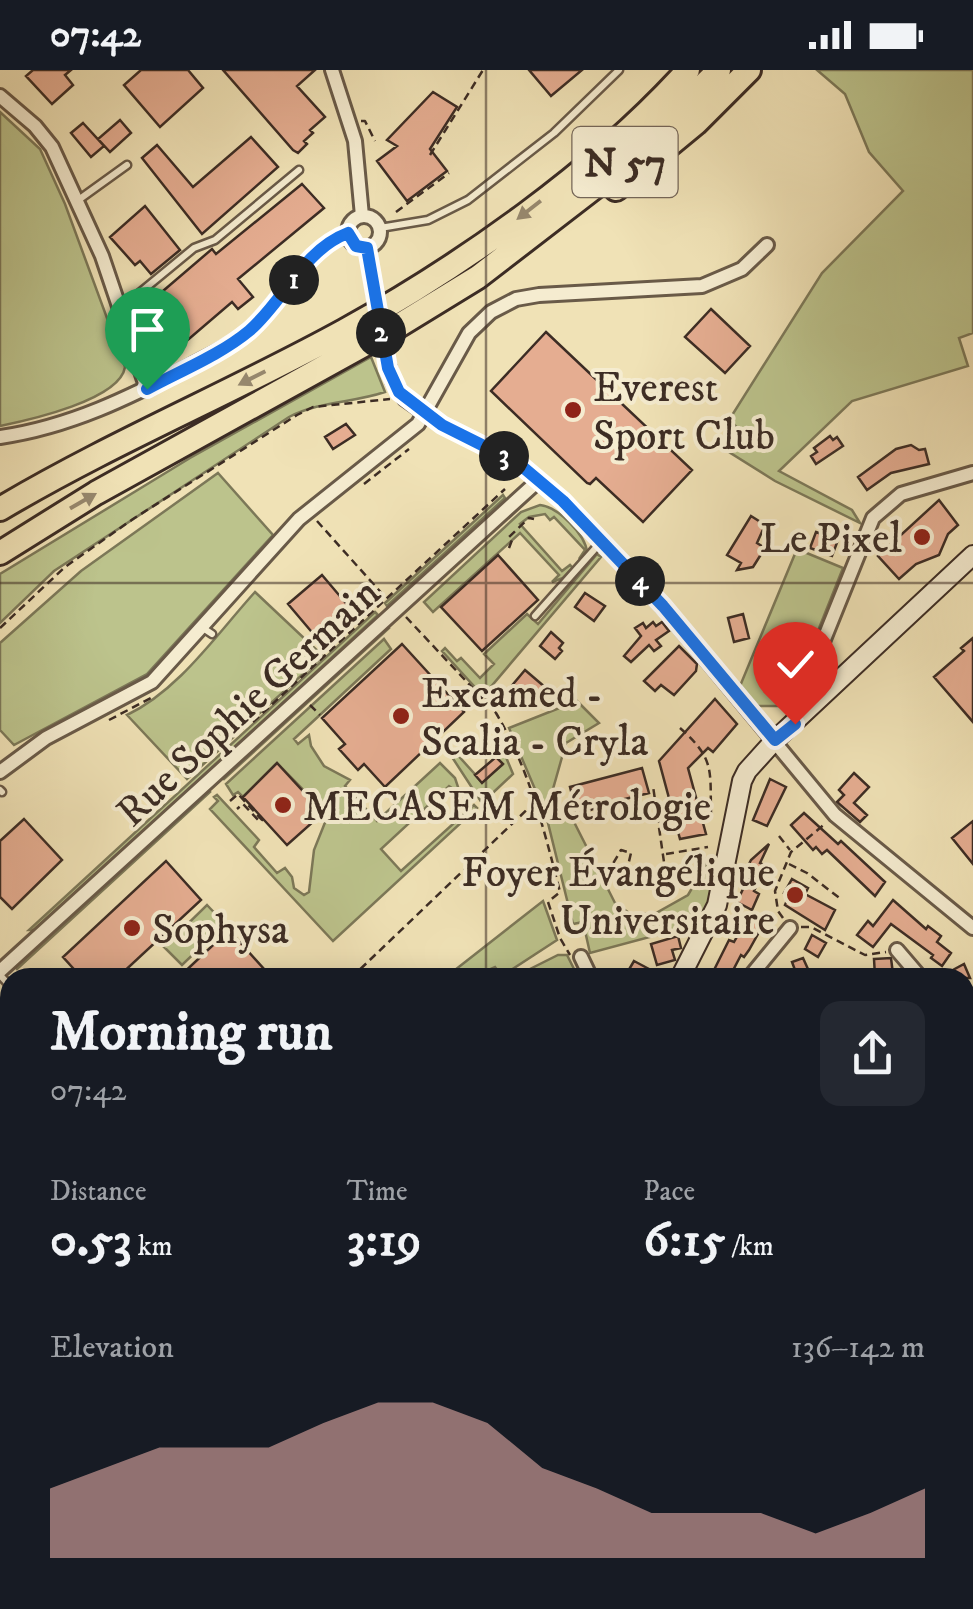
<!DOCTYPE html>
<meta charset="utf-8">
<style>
body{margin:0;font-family:"IM FELL DW Pica",serif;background:#242831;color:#f1f3f6;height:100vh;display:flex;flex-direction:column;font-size:38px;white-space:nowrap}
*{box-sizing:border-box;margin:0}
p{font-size:32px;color:#9ea1a6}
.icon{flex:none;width:55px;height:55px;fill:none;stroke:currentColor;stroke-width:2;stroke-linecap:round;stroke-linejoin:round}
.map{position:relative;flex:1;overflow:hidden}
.side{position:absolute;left:0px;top:898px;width:975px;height:642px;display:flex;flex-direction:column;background:#171b24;border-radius:30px 30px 0 0;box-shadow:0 5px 25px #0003}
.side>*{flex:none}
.pin{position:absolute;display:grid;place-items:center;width:85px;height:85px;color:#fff;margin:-102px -42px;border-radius:50% 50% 50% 0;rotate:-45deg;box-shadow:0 0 10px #0007}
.pin .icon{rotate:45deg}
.km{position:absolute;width:50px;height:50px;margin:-25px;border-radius:50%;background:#222;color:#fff;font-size:28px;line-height:50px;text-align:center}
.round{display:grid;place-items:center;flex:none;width:105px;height:105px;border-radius:20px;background:#242831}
.headline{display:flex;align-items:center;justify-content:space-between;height:170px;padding:0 50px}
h1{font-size:55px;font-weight:700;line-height:75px}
.metrics{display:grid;grid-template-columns:repeat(3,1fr);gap:15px;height:170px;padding:10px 50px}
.metrics div{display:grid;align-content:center}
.metrics b{font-size:50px;font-weight:700}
.metrics small{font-size:28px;font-weight:400}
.metrics p{font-size:28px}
.chart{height:280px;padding:20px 50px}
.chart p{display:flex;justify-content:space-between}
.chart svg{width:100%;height:180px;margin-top:10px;fill:#c59692;opacity:.7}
.status{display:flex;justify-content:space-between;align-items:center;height:70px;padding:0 50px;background:#171b24;direction:ltr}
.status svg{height:28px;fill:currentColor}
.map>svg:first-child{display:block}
</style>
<div class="status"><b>07:42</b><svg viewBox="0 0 49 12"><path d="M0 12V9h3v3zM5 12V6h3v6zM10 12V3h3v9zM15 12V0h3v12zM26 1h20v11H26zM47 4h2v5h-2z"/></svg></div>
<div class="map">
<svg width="973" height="1539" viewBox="0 0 973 1539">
<rect width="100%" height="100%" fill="#f0e2b6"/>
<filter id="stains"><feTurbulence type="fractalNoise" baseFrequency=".002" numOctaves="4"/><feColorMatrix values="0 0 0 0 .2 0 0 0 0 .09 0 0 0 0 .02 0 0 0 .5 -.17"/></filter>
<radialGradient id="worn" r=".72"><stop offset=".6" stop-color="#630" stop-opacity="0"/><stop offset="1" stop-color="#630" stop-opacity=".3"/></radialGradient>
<path fill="#bcc38c" stroke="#7c7858" stroke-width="2.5" d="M817,0H973V263L959,268L968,296L852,331L779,401L852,440L860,453L775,411L729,382L742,362L729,350L822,203L903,121L869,82L845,24Z
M0,42L40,79L65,134L125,297C120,330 29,350 0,356Z
M371,287L385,322C352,333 320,331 289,347L54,501L0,553V504L190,388Z
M218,403L273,465L147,604L14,675L0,660V573L81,501Z
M503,425L505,428L387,536L385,533Z
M540,435C558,437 585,464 587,482L579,489L585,480L554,447L550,450L545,444L529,447L520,454L562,501L570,495L573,498L563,508L552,512L559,505L520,463L433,542L424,532L521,442Z
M797,479L843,498L788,636H757L740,616Z
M597,484L601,487L483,626L442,581L445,578L457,591L461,588L480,608L494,594L484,584L527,544L538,554Z
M255,522L323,586L187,709L127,645C179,620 216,565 255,522Z
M375,542L378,545L36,860H29Z
M387,555L389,558L224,709L221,706Z
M384,569L391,579L294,669L298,674L309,665L311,676L324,696L350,710L345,716L377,751L440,693L455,708L459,720L456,721L449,716L381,779L401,801L474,735L477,738L333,871L210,739L218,731L214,727L217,725L259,770L254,777L277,803L285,798L292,807L294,818L304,825L309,822L314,780L328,745L277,693L243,727L238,722L233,725L226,714Z
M577,631L599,653L566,673L553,719L561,739L574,752L615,833L632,845L656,843L688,825L709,789L723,786L718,812L702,853L590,883L583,852L573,854L546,745L509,658Z
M503,680L513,704L482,733L450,684L454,681L482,712L502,695L496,687Z
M208,720L210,722L17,899L14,896Z
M543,831L557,870L502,906L495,897L473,907H446Z
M207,835L225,854L182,895L164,877Z
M558,885H567L578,907H514Z
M0,1463L10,1474L3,1539H0Z
M62,1530H124L113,1539H72Z"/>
<path fill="#e5ad91" stroke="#3c2c24" stroke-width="2.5" d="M33,0H71L65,5L73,15L52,34L26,6Z
M141,0H188L203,18L160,57L124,15Z
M223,0H315L297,16L325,47L310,60L313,63L304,71L307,74L298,83L293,80Z
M529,0H582L551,26Z
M433,22L457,37L430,79L447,101L407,131L377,91L397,76L387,70Z
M120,50L131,63L110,82L98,69Z
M83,53L104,76L91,87L71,63Z
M251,67L278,97L202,164L142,88L157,75L193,117Z
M302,114L324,138L238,209L253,227L238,239L232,232L176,280L142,239L212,179L216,184Z
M145,136L180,180L151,204L140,191L135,195L110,167Z
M711,239L750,276L725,303L685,267Z
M546,262L692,400L643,452L596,408L590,414L587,413L491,321Z
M346,354L355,365L333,379L325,367Z
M830,366L833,370L837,367L843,376L816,394L811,386L817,382L814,378Z
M911,375L919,380L925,379L929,394L891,403L867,420L858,407L896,379Z
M939,430L958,455L948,464L939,485L916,494L899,509L878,486Z
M751,446L765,455L757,473L765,478L753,497L737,500L741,493L727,485Z
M816,462L838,470L832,486L810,478Z
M498,485L538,530L482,581L441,537Z
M322,505L350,538L316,567L288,534Z
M585,523L605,536L594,551L575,537Z
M743,544L749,568L734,572L728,548Z
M653,552L656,556L662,552L669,561L656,570L661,576L654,581L649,575L631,592L624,586L641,566L635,558L643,553L646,558Z
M551,562L563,573L559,578L562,581L555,589L540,576Z
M973,568V652L934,607L964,581L961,578Z
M402,574L464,642L385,717L364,694L358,700L339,679L345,674L322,648Z
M679,576L697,594L696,601L674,625L661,615L655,621L644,611Z
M525,600L546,618L531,637L509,619Z
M715,629L737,654L713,682L708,678L688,698L706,764L680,769L659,691Z
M496,687L503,694L482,713L475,705Z
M277,693L323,743L287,775L243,727Z
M642,698L649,723L609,733L577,745L570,717Z
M854,703L869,717L854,733L867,745L860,752L837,732L844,725L839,720Z
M770,709L786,717L767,756L753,750Z
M804,743L838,774L841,771L885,812L875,826L827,780L822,784L816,777L813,780L791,755Z
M24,749L62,790L12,839L0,827V771Z
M973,751V794L952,768Z
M769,774L760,793L766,796L754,821L759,824L752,840L737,832L749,806L744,804L751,790Z
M166,791L201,830L117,908H82L63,887Z
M792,809L808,818L805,824L835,840L825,860L785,835L789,826L784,823Z
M893,830L926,859L928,856L941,866L937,872L951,883L942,896L931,888L933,885L891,854L873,877L857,865L868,851L873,856Z
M748,847L763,855L749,880L744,887L741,885L729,908H710L729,870L734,872Z
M229,860L264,899L255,908H178Z
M812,865L826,873L818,887L805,879Z
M678,866L681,878L672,880L675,890L657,895L651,874Z
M803,888L812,908H798L792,892Z
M874,889L891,888L893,904L875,906Z
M634,891L649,899L645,908H624Z
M964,894L970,908H938Z
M0,948L10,959V979L0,989Z"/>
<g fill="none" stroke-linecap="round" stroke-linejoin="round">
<g stroke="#695a48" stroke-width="11">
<path id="lane" d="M77,131L127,95
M380,158L428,150L468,130L554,63L619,0
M120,239L194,178L215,170L299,100
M535,546L601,472
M203,558L212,564
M0,720L2,722
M0,905L10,916
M0,1435L10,1445
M492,1539L494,1530"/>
</g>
<g stroke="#695a48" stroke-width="18">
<path id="street" d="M332,0L355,71L362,146
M0,26L35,56L52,77L102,186L147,319
M348 162a16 16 0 1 1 32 0a16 16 0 1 1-32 0Z
M367,178L373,214
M385,285L393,311L405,329L442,355L518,393L563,431L663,537L835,745L973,858
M0,367C70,357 130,327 192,295C212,284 235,274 251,259C283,229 305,179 348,163
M807,640L810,604L873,448L901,424L973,403
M0,702L46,668L152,612L299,449L418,354L469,263L491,242L516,229L539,225L702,216L742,199L767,175
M897,880L921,908
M581,887L591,908
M0,901L539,410
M749,908L790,858
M965,1045L973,1037
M965,1478L973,1474
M788,1530L792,1539
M34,1539L37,1530
M848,1539L859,1530"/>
</g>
<g stroke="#3c2c24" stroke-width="22">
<path id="secondary" d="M680,908L717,835L742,711L747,701L775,670L973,485
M0,1383L10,1395
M0,1448L10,1458
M48,1530L55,1539
M129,1539L136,1530"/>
</g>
<g stroke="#3c2c24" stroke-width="28">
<path id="highway" d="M616,119L696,53L749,0
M0,439C111,373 231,323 344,261C463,195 597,101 688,0
M0,483L96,423L398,256L478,207L613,103L719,0"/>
</g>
<path stroke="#3c2c24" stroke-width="2.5" stroke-dasharray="8 5" stroke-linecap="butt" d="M361,51H365L375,71
M430,85L483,0
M396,142L449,103
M364,414L409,379
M317,451L385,527
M509,478L512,470L509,467L529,448L534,449
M406,547L496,643C529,699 544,759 560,822L548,832L560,868L570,885
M0,558L65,497L133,449L297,345L313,337L390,329
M310,635L320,645
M109,650L151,628
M253,652L505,419
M680,658C715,689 710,700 711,744L702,747
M230,731L238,724L262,750L260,752L243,734L237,739
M779,766L790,780
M666,784L708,777
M789,794L807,803L842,830
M626,804L631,783L621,780L611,797C630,806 647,813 665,799L653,716
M783,848L778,841L775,821L791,782L826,753
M801,857H811L865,885L886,882
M79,908L81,906
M351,908L536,731
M0,989L10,999
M0,1211L10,1203
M7,1538L10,1506"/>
<use href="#lane" stroke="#f5ecd0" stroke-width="6"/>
<use href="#street" stroke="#f5ecd0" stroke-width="12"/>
<use href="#secondary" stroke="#f5ecd0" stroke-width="18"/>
<use href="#highway" stroke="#f0e2b6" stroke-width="22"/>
<g stroke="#695a48" stroke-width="18" stroke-linecap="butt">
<path id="street-bridge" d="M373,214L385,285"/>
</g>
<use href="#street-bridge" stroke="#f5ecd0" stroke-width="12"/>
</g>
<defs><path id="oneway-solid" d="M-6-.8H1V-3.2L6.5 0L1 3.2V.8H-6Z" transform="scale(2.5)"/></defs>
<g fill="#96876d">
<use href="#oneway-solid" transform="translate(529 140) rotate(142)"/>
<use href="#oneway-solid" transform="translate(252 308) rotate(153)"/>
<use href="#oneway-solid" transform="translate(83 431) rotate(-30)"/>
</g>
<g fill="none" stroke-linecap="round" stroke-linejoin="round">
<g stroke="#fff" stroke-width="20">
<path id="route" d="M147,319C180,301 220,285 249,261C284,231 303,180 348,163L356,176L367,178L388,298L399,322L442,355L518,393L563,431L663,536L775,670L795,654"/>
</g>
<use href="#route" stroke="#1a73e8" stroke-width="12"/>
</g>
<path fill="none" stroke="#3c2c24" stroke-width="2.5" stroke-opacity="0.55" d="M486,0V908M0,513H973M0,1026H10M965,1026H973M486,1530V1539"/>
<g fill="#8f2418" stroke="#f5ecd0" stroke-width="4">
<circle cx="573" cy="340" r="10"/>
<circle cx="922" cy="467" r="10"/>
<circle cx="401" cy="646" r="10"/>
<circle cx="283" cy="735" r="10"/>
<circle cx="795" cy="825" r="10"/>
<circle cx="132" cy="858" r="10"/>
</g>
<g text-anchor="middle" stroke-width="8" stroke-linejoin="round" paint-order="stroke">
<rect fill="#f5ecd0" stroke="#746658" stroke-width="2.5" x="572.5" y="57" width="105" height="70" rx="8"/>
<g font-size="40" font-weight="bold" fill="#3c2c24">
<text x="625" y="106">N 57</text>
</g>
<g font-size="42" fill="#3c2c24" stroke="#f5ecd0" text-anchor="start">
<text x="593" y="331">Everest<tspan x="593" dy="48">Sport Club</tspan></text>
<text x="902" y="482" text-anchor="end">Le Pixel</text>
<text x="421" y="637">Excamed -<tspan x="421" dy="48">Scalia - Cryla</tspan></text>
<text x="303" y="750">MECASEM Métrologie</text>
<text x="775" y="816" text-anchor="end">Foyer Évangélique<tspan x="775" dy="48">Universitaire</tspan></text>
<text x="152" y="873">Sophysa</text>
</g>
<g font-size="42" fill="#3c2c24" stroke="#f5ecd0">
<text transform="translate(247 631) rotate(-43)" y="15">Rue Sophie Germain</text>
</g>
</g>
<rect width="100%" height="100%" filter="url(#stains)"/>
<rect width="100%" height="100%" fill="url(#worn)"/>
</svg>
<div class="pin" style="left:147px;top:319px;background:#1e9e55"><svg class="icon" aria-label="arrive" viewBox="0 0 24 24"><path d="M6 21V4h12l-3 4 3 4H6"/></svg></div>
<div class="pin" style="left:795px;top:654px;background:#d93025"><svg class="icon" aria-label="check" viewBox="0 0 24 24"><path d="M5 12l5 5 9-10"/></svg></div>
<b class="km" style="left:294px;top:210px">1</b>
<b class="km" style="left:381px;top:263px">2</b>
<b class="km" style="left:504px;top:386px">3</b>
<b class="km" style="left:640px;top:511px">4</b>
<section class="side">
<div class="headline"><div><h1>Morning run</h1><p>07:42</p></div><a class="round"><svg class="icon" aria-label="share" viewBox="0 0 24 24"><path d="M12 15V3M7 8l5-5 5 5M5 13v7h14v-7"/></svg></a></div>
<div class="metrics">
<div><p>Distance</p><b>0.53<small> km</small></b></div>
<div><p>Time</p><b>3:19</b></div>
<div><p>Pace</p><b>6:15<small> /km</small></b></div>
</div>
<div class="chart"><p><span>Elevation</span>136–142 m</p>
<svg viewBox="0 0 160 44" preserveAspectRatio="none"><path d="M0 44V27L10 22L20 17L30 17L40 17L50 11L60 6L70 6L80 11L90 22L100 27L110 33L120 33L130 33L140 38L150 33L160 27V44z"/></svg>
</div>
</section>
</div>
